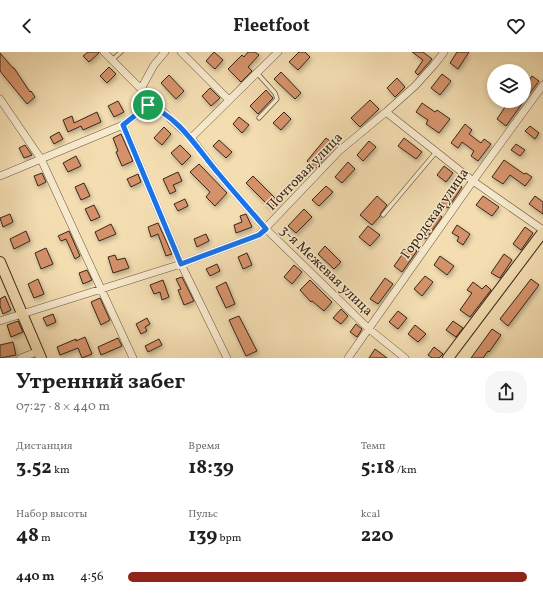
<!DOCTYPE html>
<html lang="ru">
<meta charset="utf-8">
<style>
body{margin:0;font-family:Vollkorn,serif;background:#f6f6f6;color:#202124;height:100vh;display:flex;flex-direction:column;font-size:15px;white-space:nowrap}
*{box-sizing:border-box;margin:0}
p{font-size:13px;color:#757577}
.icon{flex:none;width:22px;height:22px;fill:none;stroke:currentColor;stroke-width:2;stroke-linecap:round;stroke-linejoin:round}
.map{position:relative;height:306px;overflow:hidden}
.panel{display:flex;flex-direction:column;background:#fff;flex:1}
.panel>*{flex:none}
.fabs{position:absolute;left:487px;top:12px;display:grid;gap:8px}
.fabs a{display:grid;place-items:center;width:44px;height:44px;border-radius:50%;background:#fff;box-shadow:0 2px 6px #0003;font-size:20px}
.pin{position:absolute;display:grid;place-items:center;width:34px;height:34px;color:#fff;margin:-17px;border:2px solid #fff;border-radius:50%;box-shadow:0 1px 4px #0007}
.round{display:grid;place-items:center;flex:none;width:42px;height:42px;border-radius:16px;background:#f6f6f6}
.overview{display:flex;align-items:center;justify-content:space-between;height:68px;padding:0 16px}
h1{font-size:22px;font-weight:700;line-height:30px}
.stats{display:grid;grid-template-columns:repeat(3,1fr);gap:6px;height:68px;padding:4px 16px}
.stats div{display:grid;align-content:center}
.stats b{font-size:20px;font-weight:700}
.stats small{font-size:11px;font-weight:400}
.stats p{font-size:11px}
ul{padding:0 16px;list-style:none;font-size:13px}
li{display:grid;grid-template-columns:64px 48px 1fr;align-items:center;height:30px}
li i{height:10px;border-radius:5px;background:#8f2418}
header{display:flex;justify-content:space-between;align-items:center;height:52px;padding:0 16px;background:#fff;font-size:18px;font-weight:700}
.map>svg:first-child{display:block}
</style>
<header><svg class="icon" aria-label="back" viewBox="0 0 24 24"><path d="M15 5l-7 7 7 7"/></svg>Fleetfoot<svg class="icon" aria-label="heart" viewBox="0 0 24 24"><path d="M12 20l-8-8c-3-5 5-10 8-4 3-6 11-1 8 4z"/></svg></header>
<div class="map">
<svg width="543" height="306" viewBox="0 0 543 306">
<defs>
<filter id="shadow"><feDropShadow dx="1.5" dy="2.5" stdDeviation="2" flood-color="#0004"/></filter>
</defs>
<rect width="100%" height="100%" fill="#f3ddb1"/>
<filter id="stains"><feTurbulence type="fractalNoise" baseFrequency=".005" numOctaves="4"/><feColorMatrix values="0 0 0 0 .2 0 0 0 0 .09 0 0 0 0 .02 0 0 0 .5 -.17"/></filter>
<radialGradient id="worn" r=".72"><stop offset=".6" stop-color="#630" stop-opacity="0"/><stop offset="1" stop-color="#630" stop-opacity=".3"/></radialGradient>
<path fill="#d5926a" stroke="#392719" filter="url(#shadow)" d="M88,0H99V1L89,10L83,4Z
M214,0L223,8L215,17L206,9Z
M248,0H255L259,3L248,15L252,19L241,30L228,17L242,3L244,5Z
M299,0H305L310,5L298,18L289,10Z
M412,0H423L432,7L418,23L415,20L423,8Z
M457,0H469L458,17L450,11Z
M0,1L13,16H14L30,40L31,39L35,45L27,52L0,19Z
M109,15L116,22L107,31L100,24Z
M281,20L301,41L295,47L274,27Z
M442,22L451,29L440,43L431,36Z
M169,23L184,39L176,47L161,31Z
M532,24L539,29L524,49V36Z
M397,26L405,35L395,45L387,36Z
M210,36L220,46L211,54L202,44Z
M266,38L273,46L258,62L250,54Z
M370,48L379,57L360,75L351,66Z
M118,49L124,60L114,65L108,54Z
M509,49H524L506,74L497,67Z
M422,51L435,60L437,58L450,67L439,81L426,72L428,68L416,60Z
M97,60L101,70L83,78L81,74L68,80L63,68L72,64L74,71Z
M284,60L291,67L281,78L273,71Z
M239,65L249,73L242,81L233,72Z
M465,72L472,78L469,82L481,91L484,87L491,92L478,109L471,104L474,99L462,90L458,96L451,91Z
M530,74L539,81L535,87L525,79Z
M164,75L171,82L162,93L154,86Z
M59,80L63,87L54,92L50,85Z
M121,82L133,109L122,114L116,100L118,99L113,86Z
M326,86L336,94L316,116L307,109Z
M404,86L422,100L416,107L398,94Z
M219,88L232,100L226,106L213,94Z
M369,89L376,95L363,109L357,103Z
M516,92L525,98L520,104L511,98Z
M25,93L32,103L24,106L19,96Z
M180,93L191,104L182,113L171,101Z
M76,104L81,114L68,120L63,111Z
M504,108L524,122L526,121L532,125L525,134L510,123L503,132L492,125Z
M348,110L355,117L342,131L335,125Z
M199,112L227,141L215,154L206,145L210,140L190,120Z
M444,114L453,121L446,130L437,123Z
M178,120L182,129L173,133L176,139L170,142L163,127Z
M42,121L46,130L38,134L34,124Z
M138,122L141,130L131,135L127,127Z
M253,124L278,149L271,156L246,131Z
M84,131L90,144L81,148L75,135Z
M456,131L462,135L448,156L441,151Z
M326,134L333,140L319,154L312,148Z
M377,144L387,153L381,161L380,164L372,173L360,163Z
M483,144L499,155L492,164L476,153Z
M535,144L543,150V162L529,152Z
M185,147L188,154L178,159L174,152Z
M94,153L100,165L91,169L85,157Z
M304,157L312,165L296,181L288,174Z
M434,159L442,165L426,187L418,182Z
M10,162L13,170L3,175L0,166Z
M246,162L252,175L236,181L234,173L242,170L240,164Z
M158,171L172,202L166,204L158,182L151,185L148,175Z
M111,172L116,182L99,189L95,180Z
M457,173L470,182L463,193L457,189L459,185L452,181Z
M368,174L380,183L370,194L359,185Z
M525,175L533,181L521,198L513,192Z
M26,179L30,189L14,197L10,187Z
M69,179L80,204L75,207L66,187L61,189L58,184Z
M206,182L209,189L197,195L194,187Z
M409,193L417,199L402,220L394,214Z
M325,194L341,210L334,217L318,202Z
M46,196L53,212L41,217L35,201Z
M247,201L252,213L243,217L238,205Z
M504,202L512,208L500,226L491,221Z
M115,203L117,208L125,206L129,216L113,221L108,205Z
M440,204L454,214L447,223L434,213Z
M217,212L220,219L210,224L206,217Z
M294,213L302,220L292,232L284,225Z
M87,218L92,228L83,232L79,221Z
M425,224L433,230L422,244L414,237Z
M182,225L194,249L184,253L178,238L181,237L176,227Z
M385,226L393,232L378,252L370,247Z
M38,227L44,242L34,246L28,232Z
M531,227L539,233L508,274L500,267Z
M163,228L169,245L162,248L160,240L154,242L150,233Z
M310,228L332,250L324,259L312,249L311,250L300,238Z
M226,230L235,252L226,256L216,235Z
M473,230L482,237L486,233L491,238L470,265L460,258L472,241L467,238Z
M5,244L11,258L3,262L0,254V247Z
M100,246L110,268L101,273L91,250Z
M341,257L348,264L341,272L333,266Z
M398,259L407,266L398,277L389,270Z
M53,262L56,270L47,274L43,266Z
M239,264L257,299L246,304L229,268Z
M147,266L150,272L145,275L147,279L141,282L136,272Z
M18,269L23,280L11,285L7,273Z
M453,269L463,276L456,285L446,278Z
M356,272L362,277L357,285L350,280Z
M415,273L426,282L418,290L408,282Z
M492,277L501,283L489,300L488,299L483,306H471Z
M85,285L92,302L82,306L78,296L60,303L57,295L76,287V289Z
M118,286L122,294L101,303L98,295Z
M159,287L162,293L148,300L145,294Z
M13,290L16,303L0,306V293Z
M434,295L443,302L439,306H432L428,303Z
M375,297L387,306H369Z"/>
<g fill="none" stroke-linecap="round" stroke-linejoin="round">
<g stroke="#68543f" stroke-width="5">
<path id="lane" d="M112,8L121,0
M257,21L275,41L277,47L259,66
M383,163L436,100"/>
</g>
<g stroke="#68543f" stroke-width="8">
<path id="street" d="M104,0L141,37L148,53L161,58L191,86L217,120L266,177L369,277L405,306
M181,0L229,48
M141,37L154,13L165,0
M0,47L41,107L133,306
M386,60L473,129L543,178
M123,73L181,212L227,306
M191,86L278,0
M0,124L123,73L148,53
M0,269L181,212L259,183L339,99L386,60L415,34L434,13L444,0
M21,306L39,299
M348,306L473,129L543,33"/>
</g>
<g stroke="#392719" stroke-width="12">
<path id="primary" d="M0,210L41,306
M448,306L543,180"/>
</g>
<use href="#lane" stroke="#f7e9cc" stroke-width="3.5"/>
<use href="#street" stroke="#f7e9cc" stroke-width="7"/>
<use href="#primary" stroke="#f3ddb1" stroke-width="10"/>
</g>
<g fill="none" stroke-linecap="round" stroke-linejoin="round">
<g stroke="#fff" stroke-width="8">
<path id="route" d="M148,53C179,65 197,96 218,121C233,139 250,158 266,177L259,183L181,212L123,73Z"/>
</g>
<use href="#route" stroke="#1a73e8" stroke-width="5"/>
</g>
<g text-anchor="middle" stroke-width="3" stroke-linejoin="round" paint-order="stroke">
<g font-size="14" fill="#392719" stroke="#f7e9cc">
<text transform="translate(304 119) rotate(-46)" y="5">Почтовая улица</text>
<text transform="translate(434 161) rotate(-55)" y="5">Городская улица</text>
<text transform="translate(327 218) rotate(44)" y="5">3-я Межевая улица</text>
</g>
</g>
<rect width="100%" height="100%" filter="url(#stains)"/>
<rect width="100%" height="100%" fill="url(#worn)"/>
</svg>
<div class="fabs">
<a><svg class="icon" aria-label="layers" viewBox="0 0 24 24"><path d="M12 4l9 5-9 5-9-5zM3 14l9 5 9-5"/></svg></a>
</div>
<div class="pin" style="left:148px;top:53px;background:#1e9e55"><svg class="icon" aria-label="arrive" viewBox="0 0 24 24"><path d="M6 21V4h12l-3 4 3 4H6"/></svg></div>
</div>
<section class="panel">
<div class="overview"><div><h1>Утренний забег</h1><p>07:27 · 8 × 440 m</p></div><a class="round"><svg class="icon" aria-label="share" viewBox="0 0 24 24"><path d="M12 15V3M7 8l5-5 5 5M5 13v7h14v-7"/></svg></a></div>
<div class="stats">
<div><p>Дистанция</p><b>3.52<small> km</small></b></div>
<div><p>Время</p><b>18:39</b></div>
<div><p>Темп</p><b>5:18<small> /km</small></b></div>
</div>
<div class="stats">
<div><p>Набор высоты</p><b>48<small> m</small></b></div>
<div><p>Пульс</p><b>139<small> bpm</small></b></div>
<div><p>kcal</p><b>220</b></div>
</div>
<ul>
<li><b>440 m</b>4:56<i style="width:100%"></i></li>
</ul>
</section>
